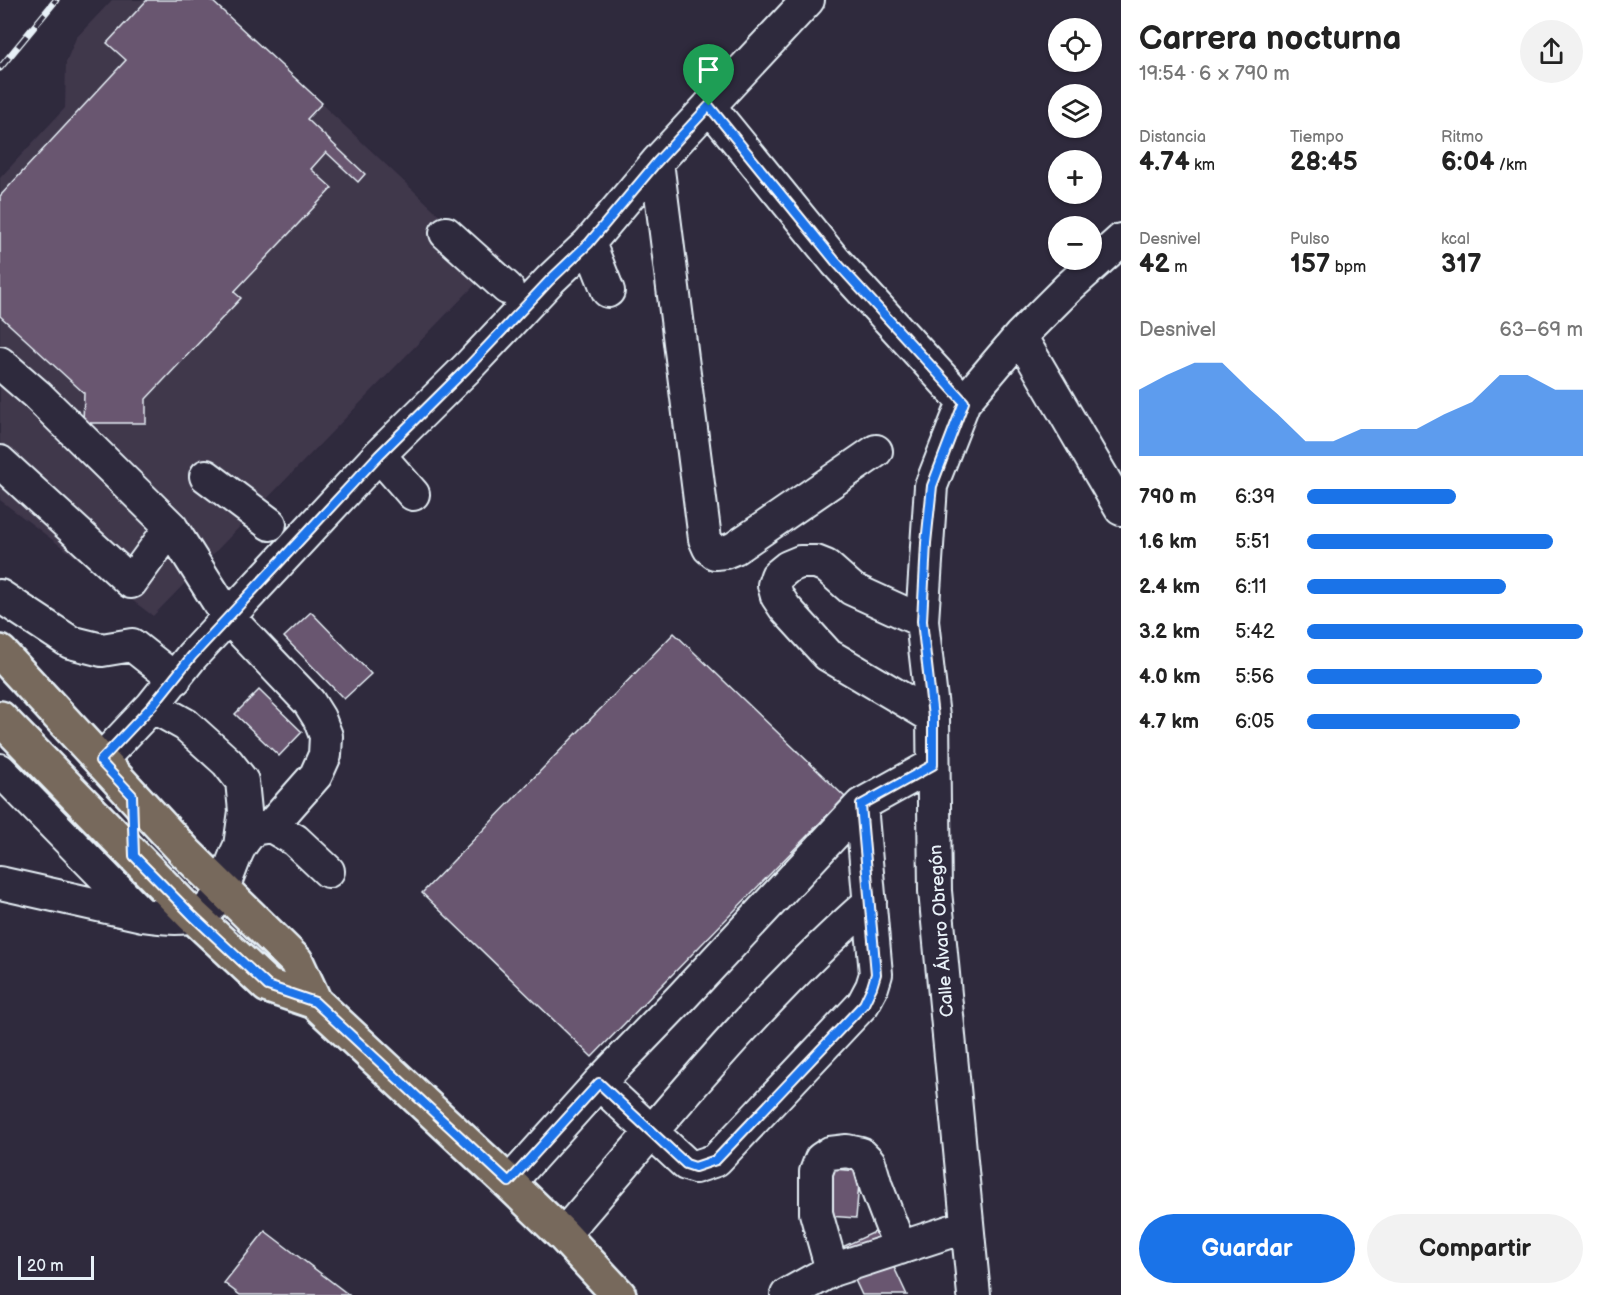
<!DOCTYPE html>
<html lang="es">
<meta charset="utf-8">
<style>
body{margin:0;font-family:"Balsamiq Sans",sans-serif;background:#f2f2f2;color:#222;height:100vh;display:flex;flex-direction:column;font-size:22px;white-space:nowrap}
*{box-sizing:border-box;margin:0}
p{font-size:20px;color:#767676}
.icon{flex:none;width:33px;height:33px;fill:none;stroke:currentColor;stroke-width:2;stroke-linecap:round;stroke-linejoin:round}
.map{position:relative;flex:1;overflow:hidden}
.panel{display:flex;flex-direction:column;background:#fff;width:480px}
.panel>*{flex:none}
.fabs{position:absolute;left:1048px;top:18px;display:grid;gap:12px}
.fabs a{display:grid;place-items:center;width:54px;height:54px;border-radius:50%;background:#fff;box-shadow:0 2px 4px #0004;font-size:30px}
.scale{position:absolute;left:18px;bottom:15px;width:76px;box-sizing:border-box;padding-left:6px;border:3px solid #e8f1f8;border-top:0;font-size:16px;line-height:21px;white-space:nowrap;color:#e8f1f8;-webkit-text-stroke:4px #2f2a3d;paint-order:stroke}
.pin{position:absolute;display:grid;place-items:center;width:51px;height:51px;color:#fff;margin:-62px -26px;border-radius:50% 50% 50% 0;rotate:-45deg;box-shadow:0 0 6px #0007}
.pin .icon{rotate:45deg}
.round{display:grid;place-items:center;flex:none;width:63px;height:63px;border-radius:32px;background:#f2f2f2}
.head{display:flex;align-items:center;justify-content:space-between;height:102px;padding:0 18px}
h1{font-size:33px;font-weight:800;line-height:45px}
.metrics{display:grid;grid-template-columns:repeat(3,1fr);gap:9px;height:102px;padding:6px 18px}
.metrics div{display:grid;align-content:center}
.metrics b{font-size:26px;font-weight:800}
.metrics small{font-size:16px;font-weight:400}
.metrics p{font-size:16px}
.chart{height:168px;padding:12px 18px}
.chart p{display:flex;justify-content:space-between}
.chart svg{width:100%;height:108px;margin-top:6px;fill:#1a73e8;opacity:.7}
.button{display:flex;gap:12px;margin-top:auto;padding:12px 18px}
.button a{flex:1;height:69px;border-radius:36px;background:#1a73e8;color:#fff;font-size:24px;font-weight:800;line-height:69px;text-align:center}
.button a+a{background:#f2f2f2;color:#222}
ul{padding:0 18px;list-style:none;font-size:20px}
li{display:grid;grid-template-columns:96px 72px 1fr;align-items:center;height:45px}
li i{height:15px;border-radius:8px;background:#1a73e8}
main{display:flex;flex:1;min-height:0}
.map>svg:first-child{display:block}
</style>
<main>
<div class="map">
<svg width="1121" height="1295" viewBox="0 0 1121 1295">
<rect width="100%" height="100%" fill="#2f2a3d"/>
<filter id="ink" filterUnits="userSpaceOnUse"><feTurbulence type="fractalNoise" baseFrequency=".0167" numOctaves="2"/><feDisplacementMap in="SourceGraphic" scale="12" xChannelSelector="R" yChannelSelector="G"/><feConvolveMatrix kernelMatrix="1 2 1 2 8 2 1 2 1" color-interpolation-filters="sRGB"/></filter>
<g filter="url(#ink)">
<path fill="#40374c" d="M112,0H211L449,224L503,256L153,616L0,500V178L65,108L66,62L76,38Z"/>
<path fill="#69566f" stroke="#e8f1f8" stroke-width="1.5" d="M147,0H211L322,103L307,119L365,174L358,182L326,152L311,169L332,188L234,292L241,298L146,399V423H83L84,393L0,316V196L126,60L107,43Z
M311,612L371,674L344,699L284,637Z
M674,633L845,797L592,1057L422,893Z
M259,690L302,732L279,756L235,714Z
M832,1169L860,1171L856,1218L829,1216Z
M265,1231L349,1295H240L224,1283Z
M877,1231L907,1295H862L840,1248Z"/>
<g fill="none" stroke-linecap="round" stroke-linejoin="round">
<g stroke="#e8f1f8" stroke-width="36">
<path id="minor" d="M709,106L836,262L964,402
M657,162L705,539L709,548L715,553L725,552L735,548L876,451
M446,233L507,288
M589,243L608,291
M1020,336L1121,509
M0,363L37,395L171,527L228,617L309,702L319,718L326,736L325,755L316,775L271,826
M379,455L413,494
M0,462L131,582L171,527
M206,476L270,524
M0,596L70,642L102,650L132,645L175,679
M922,621L852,589L826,566L816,562H800L788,567L777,576L774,585L777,596L785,608L828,655L933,717
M152,706L186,725L227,762L242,781L245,811L240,846
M100,761L152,706L192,656L379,455L466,369L550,280L589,243L657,162L808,0
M0,770L142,915
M0,883L142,915C158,917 178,920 194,916C222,909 228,869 239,848C243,841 248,835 253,829L271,826L295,840L328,871
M599,1083L686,1164L695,1167L716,1160L863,1004L872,987L876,974L861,805
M509,1183L599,1083L680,999L861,805L933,765
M563,1235C662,1121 756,1002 870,902
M832,1270L816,1213V1172L821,1159L830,1153L847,1151L861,1154L869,1162L876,1186L900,1248
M787,1295L832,1270L967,1226
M974,1295L935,891L933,717L922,621L931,486L964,402L1020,336L1069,287L1121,240"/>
</g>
<g stroke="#e8f1f8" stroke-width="38">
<path id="major" d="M0,652L186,853L296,961L315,1002L509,1183L563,1235L619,1295
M0,718L193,916L268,986L315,1002"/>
</g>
<use href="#minor" stroke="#2f2a3d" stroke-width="32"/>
<use href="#major" stroke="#77695c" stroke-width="33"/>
<g stroke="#e8f1f8" stroke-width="7">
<path id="rail" d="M0,68L56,0"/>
</g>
<use href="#rail" stroke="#2f2a3d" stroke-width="4.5" stroke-dasharray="14" stroke-linecap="butt"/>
</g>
</g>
<g fill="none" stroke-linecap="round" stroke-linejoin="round" filter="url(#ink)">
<g stroke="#fff" stroke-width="12">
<path id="route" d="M709,106L836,262L964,402L932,486L926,543L922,621L933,717V765L861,805L876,974L872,987L864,1004L716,1160L695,1167L686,1164L599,1083L509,1182L315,1002L268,986L193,916L134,856L132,795L100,761L152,706L192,656L379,455L466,369L550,280L589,243L657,162Z"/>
</g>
<use href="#route" stroke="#1a73e8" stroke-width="8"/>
</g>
<g text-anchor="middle" stroke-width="4.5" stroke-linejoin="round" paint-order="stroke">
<g font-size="18" fill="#e8f1f8" stroke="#2f2a3d">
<text transform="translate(941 931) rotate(-94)" y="6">Calle Álvaro Obregón</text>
</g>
</g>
</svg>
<div class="fabs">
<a><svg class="icon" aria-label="locate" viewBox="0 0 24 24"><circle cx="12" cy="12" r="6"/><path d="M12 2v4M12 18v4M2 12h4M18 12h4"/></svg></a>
<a><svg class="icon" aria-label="layers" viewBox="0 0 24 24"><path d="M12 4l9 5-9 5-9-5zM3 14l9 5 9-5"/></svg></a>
<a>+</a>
<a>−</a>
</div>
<div class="scale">20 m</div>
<div class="pin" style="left:709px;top:106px;background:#1e9e55"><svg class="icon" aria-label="arrive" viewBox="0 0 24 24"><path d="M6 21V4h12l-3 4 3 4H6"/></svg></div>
</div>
<section class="panel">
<div class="head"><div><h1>Carrera nocturna</h1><p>19:54 · 6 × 790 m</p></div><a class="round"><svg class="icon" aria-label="share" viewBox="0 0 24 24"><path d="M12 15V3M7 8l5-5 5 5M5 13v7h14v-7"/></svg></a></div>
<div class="metrics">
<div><p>Distancia</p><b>4.74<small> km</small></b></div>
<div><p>Tiempo</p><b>28:45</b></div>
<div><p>Ritmo</p><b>6:04<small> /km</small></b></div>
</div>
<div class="metrics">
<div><p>Desnivel</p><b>42<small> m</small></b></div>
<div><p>Pulso</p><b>157<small> bpm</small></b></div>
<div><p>kcal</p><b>317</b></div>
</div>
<div class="chart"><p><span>Desnivel</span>63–69 m</p>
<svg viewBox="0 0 160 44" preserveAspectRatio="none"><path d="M0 44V17L10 11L20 6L30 6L40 17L50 27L60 38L70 38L80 33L90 33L100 33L110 27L120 22L130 11L140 11L150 17L160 17V44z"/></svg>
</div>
<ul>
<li><b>790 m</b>6:39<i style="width:54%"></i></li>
<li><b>1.6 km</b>5:51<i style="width:89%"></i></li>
<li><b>2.4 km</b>6:11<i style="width:72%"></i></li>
<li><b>3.2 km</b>5:42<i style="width:100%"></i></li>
<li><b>4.0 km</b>5:56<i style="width:85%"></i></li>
<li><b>4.7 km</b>6:05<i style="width:77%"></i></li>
</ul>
<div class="button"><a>Guardar</a><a>Compartir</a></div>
</section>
</main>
